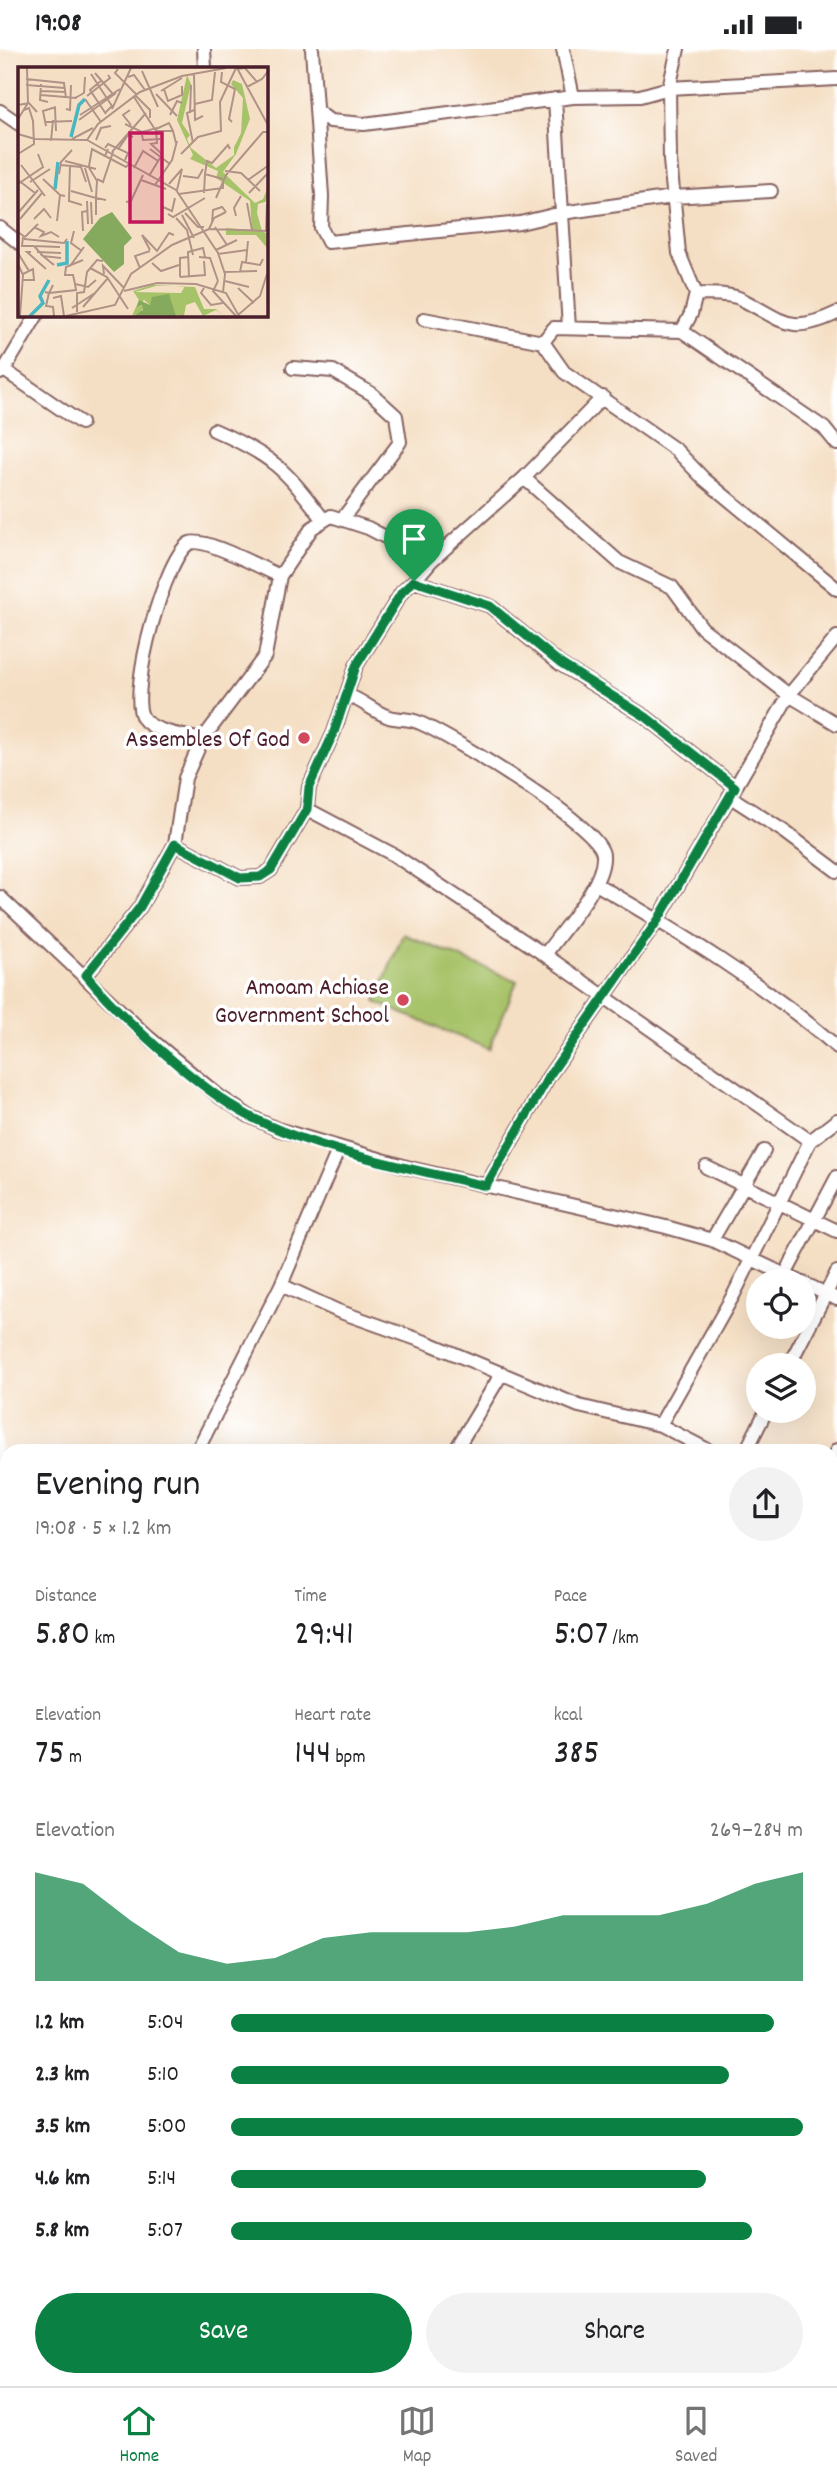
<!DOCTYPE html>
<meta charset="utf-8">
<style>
body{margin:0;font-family:Dekko,sans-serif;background:#f2f2f2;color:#202124;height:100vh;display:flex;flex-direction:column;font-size:26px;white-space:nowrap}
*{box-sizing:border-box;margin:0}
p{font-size:23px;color:#757577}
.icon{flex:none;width:38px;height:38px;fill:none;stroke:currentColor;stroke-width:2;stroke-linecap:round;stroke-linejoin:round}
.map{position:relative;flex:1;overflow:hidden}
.side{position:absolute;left:0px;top:1395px;width:838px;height:943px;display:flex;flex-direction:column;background:#fff;border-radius:21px 21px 0 0;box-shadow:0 7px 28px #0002}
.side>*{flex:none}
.tools{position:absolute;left:746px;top:1220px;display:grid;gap:14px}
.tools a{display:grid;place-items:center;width:70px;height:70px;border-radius:50%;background:#fff;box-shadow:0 7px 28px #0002;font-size:35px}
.pin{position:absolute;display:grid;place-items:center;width:60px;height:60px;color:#fff;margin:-72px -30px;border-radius:50% 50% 50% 0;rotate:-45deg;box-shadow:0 0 7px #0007}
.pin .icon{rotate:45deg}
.round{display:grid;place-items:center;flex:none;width:74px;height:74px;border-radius:37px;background:#f2f2f2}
.headline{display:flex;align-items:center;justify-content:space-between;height:119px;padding:0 35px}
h1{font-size:38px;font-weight:600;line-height:52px}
.metrics{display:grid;grid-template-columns:repeat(3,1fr);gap:10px;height:119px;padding:7px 35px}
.metrics div{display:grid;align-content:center}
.metrics b{font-size:35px;font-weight:600}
.metrics small{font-size:19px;font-weight:400}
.metrics p{font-size:19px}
.chart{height:196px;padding:14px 35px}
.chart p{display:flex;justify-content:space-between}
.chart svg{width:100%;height:126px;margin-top:7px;fill:#0b8043;opacity:.7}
.primary-button{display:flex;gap:14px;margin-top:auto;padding:14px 35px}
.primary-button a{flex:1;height:80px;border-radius:42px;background:#0b8043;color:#fff;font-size:28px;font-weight:600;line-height:80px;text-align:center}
.primary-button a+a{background:#f2f2f2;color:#202124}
ul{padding:0 35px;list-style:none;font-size:23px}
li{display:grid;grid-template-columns:112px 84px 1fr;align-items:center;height:52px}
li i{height:18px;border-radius:9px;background:#0b8043}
.status{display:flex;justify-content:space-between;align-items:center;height:49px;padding:0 35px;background:#fff;direction:ltr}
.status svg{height:19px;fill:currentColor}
.tabs{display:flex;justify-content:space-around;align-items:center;height:98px;border-top:2px solid #e0e0e0;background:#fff;font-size:19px;color:#757577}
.tabs a{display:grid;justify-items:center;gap:4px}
.tabs .selected{color:#0b8043}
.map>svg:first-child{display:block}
</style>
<div class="status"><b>19:08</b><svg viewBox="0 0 49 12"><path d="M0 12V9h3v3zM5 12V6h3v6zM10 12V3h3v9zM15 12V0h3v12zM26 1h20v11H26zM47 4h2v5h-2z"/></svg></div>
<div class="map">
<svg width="837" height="2337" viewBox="0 0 837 2337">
<rect width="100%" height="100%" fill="#fff"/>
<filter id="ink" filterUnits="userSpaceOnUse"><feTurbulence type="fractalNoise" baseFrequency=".0143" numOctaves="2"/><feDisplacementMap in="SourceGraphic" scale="14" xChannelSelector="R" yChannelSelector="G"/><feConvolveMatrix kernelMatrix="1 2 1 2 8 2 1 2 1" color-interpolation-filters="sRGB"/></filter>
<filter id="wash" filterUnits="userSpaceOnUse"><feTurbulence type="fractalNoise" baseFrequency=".00686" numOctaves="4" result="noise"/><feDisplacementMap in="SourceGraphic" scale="28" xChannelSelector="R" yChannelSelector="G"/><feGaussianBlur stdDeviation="1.57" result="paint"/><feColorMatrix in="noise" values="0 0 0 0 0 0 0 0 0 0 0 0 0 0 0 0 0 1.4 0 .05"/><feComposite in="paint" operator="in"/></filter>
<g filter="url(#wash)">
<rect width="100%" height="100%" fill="#f5dfc4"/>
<path fill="#a7c369" stroke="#78714a" stroke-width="2" d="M403,885L517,932L489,1000L375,953Z"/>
</g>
<g filter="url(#ink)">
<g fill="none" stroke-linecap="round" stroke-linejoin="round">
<g stroke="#866261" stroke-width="16">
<path id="street" d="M204,0L205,19
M312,0L322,147L321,179L328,193L520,174L562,164L673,148L771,142
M563,0L573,48
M678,0L669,39L670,111L679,204L696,245L691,265L682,282
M555,50L569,279
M0,62L19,75
M318,63L330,72L364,75L573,48L640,47L669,39L837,30
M0,179L19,194
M696,245C709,246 730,244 741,250C783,271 789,287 837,264
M424,270L543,293
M293,319L333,322L372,345L396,367L400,393L343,469
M4,321L37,266
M0,324L4,321L81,374
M214,381C273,407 284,419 323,470
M837,395L824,379L682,282L554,279L543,293L564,323L676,401L704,430L837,540
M524,429L619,513L672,538L702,579L789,646L837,675
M431,512L524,429L603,348
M347,646C362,651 374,663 389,668C399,671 410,669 420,674C450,687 602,777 603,806C605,836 562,880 545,906
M202,691C186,687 152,683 143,669C127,645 166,504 190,494C205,488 263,520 280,527
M729,747L785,783L837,822
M307,760L394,806L545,906L810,1092
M175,795L240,829L260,828L271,821L307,760L309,738L334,683L356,617L402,543L414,532
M596,835C679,883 764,935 837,998
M0,848L148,988L220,1048L249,1067L277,1080L410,1119L666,1178L712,1191L798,1232
M86,926L140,858L175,795L185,729L202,691L265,607L280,527L312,479L331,467L368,479L431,512L414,532L490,557L560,615L646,668L735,738
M706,1118L837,1182
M486,1137L549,1027L658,871L789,646L837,588
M712,1191L764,1102
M785,1226L837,1128
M803,1234L837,1250
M281,1236L338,1262L431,1295L579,1357L660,1376L710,1402
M789,1316L837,1223
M660,1376L734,1245L810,1092L837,1071
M197,1402L281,1236L339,1099
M455,1402L502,1324
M746,1402L766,1362
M831,1412L837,1401
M831,1440L837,1441
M0,1596L7,1601
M0,1658L7,1661
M0,1817L7,1808"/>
</g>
<use href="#street" stroke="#fff" stroke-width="12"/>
</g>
</g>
<g fill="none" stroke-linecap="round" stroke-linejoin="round" filter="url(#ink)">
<g stroke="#fff" stroke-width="14">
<path id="route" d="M414,532L490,557L561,615L646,668L735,738L658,871L549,1027L486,1137C414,1120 317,1102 251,1068C204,1044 120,968 86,926L140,858L175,795L240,829L260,828L271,821L307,760L309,738L334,683L356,617L402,543Z"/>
</g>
<use href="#route" stroke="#0b8043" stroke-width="9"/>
</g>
<g fill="#d1495b" stroke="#fff" stroke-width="2.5">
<circle cx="304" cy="689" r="7"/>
<circle cx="403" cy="951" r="7"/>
</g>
<g text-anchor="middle" stroke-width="7" stroke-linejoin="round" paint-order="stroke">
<g font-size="24" fill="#4a1f2b" stroke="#fff" text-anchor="end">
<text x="290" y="697">Assembles Of God</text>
<text x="389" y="945">Amoam Achiase<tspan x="389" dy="28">Government School</tspan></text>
</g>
</g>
<g transform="translate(18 18)">
<rect width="250" height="250" fill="#f5dfc4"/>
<path d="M169,8L173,17L164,56L172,68L169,72L173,81L198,101L216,88V80L223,66L225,31L213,17L215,13L224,17L232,52L218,87L205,105L237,136L245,132L250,120V134L240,137L239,146L244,164L250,167V182L238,168H208V161L234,163L232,134L198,111L200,104L172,92L175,88L159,53ZM134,218L177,220L186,242H198L205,249L198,243L185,249L177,235L168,238L166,249L154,248L146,229L132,238L126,233L120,240L125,238L124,245L114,249L121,233L115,224ZM138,219H167L163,226L117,225Z" fill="#a7c369" fill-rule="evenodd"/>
<path d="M94,145L114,171L106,179V197L96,205L65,172L82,151ZM151,227L158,249H116L125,243L124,238L119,240L121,233L132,238L134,230Z" fill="#85a95d"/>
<path fill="none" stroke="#48b7c1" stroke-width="3.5" d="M53,70L61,38L67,32M37,122L40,95M39,198L49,196V174M12,249L25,236L22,229L31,213"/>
<path fill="none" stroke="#b19287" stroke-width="2" d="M219,1L251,60M100,2L97,6L118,27M220,2L227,1L239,15M124,4L140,40M204,5L203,15L217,22L211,52L214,55M77,6L94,26M73,7L94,39L87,46M176,7L177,53L185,49M110,10L116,8L127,23M8,12L46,16L48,31M84,13L72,23L88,47M23,17L22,33L30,35M8,18L47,21M229,20L244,12L251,3M146,22L150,34L164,28V19M23,24L48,25M143,24L164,11M138,27L159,49M23,28L59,31M69,29L92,11L90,8M118,29L132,43V51M116,30L138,64H155L158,76M57,31L66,26L67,10M67,32L83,55M177,37L194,33L197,5M0,38L11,36L19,45M37,41L38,64M48,42L52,43L53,18M94,42L113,1M112,43L105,48L113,58M172,46L173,18M62,48L102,22M152,48L159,34L164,36M0,52L10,36L9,1M61,53L98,26M28,55L54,54M107,57L124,65L139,61M28,59L25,44L38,40M138,62L151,56L155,64M138,64L139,76L133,77L145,88M0,67L17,72L69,73L80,57L122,25L164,9L208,1M124,68L125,73L142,72M54,72L75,61M69,73L158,123L200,186L207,207L205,225M78,73L83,61L93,59M33,74L35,53M175,76L169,46L176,43M87,81L90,77L110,86L107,93M101,81L110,68L115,70M90,82L87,89L108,100L111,97M132,82L152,97M94,85L128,46M0,87L16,77L15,54L11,41L6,43M163,87L180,70L203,64L202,35L218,1M47,94L78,102M3,98L27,129M43,98L63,100L68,115M52,99L51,134L64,138M70,99L79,114L78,131L88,133M71,99L74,82L87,89M67,101L74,125M116,101L125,84L140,94M207,104L223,106L242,124M41,107L43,95L54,83M187,107L189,94L194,96L210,78L212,82M131,109L142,91M165,109L180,111L185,102M25,112L42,128M79,112L85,115L95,85M0,113L17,126M123,113L148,122M230,113L251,98M12,115L32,102M0,117L25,100L20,87M151,117L164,102L159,123M137,118L154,93L159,74M53,124L78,131V148M186,126L187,107L205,112M231,126L251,105M161,127L205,121V115M198,131L208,108L245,65H251M69,134L70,157M73,135L74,157M108,135L113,134L125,108M229,136L234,163M145,140L154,144L157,131M0,146L20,123M167,146L180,160H186M150,147L155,150L187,131M164,148L176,171M218,149L216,141L223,129M158,151L169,163L175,188M2,152L24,126M16,152L26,142L33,151M39,154L42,128L47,129M194,156L195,143L204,140L208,145M16,160L26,165L23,169L33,165L41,170M197,160L209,178M191,162L196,151L208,145M56,164L53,176L64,184M65,164L64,145L69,144M248,164L249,137M0,165L7,170L20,157M5,170L4,179H16M6,172L46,176L49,172M132,183L124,168L139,184L151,166L156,168M198,183L219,173M13,185H9L28,202M19,185L43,186M0,186L11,204M200,187L229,183M25,189L16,179L42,180M181,190L192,191L200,214M65,193L48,200L47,208H55L57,217L70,220L78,213M228,195L230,174M134,196L143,204L161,198M0,197L5,208L2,249M36,198L25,189L43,191M52,199L66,180M72,201L89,210L110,242M122,201L117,189L132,184M207,205L239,204M222,205L224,195L242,198L245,192M86,207L85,199L106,221M171,209L170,185L185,181L187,190M162,210L187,208L186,194M162,210V191L170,190M5,213H16L15,202L5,207M200,214L195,224L218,249M207,214L231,220M35,218L31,226L58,223L57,217M186,221L183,226L193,238L205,236M220,221L236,236M106,224L139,216L178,217L208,226L221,249M27,225L31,226L28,239L35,240L36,249M35,231L43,229L46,249M65,240L90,211M54,241L77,226M59,245V226L66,225L69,205L79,193L85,194M220,248L242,229L249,207M48,249L97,238L113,207L154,178L191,162L251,164"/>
<path fill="#c2185b" fill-opacity="0.15" stroke="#c2185b" stroke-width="3.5" d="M112,66H144V155H112Z"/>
<rect width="250" height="250" fill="none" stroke="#4a1f2b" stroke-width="3.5"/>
</g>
</svg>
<div class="tools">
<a><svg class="icon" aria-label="locate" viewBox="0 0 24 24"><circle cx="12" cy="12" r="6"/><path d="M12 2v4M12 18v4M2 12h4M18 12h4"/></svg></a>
<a><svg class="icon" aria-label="layers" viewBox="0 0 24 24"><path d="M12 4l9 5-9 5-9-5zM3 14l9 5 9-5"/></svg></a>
</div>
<div class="pin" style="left:414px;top:532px;background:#1e9e55"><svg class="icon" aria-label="arrive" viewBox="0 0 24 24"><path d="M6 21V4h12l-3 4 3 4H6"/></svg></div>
<section class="side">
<div class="headline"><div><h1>Evening run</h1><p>19:08 · 5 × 1.2 km</p></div><a class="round"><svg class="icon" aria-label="share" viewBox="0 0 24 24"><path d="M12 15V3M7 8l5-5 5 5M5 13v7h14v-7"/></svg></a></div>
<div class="metrics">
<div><p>Distance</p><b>5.80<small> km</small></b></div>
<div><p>Time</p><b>29:41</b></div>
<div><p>Pace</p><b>5:07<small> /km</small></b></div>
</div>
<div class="metrics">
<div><p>Elevation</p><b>75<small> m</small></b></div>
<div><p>Heart rate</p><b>144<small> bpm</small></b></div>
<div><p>kcal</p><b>385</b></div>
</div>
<div class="chart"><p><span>Elevation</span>269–284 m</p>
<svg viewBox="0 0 160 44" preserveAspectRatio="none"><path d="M0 44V6L10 10L20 23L30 34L40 38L50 36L60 29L70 27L80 27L90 27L100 25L110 21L120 21L130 21L140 17L150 10L160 6V44z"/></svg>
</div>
<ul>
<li><b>1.2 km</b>5:04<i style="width:95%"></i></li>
<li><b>2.3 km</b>5:10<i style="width:87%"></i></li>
<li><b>3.5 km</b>5:00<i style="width:100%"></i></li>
<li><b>4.6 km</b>5:14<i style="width:83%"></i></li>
<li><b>5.8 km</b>5:07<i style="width:91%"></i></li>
</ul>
<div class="primary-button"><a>Save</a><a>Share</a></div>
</section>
</div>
<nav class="tabs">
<a class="selected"><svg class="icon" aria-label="home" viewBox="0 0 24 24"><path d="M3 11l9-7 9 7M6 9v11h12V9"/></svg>Home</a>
<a><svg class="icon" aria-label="map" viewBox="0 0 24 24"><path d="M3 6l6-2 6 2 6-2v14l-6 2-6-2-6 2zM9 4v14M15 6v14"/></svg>Map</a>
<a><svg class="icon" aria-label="saved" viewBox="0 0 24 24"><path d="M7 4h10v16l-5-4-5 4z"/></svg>Saved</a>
</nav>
